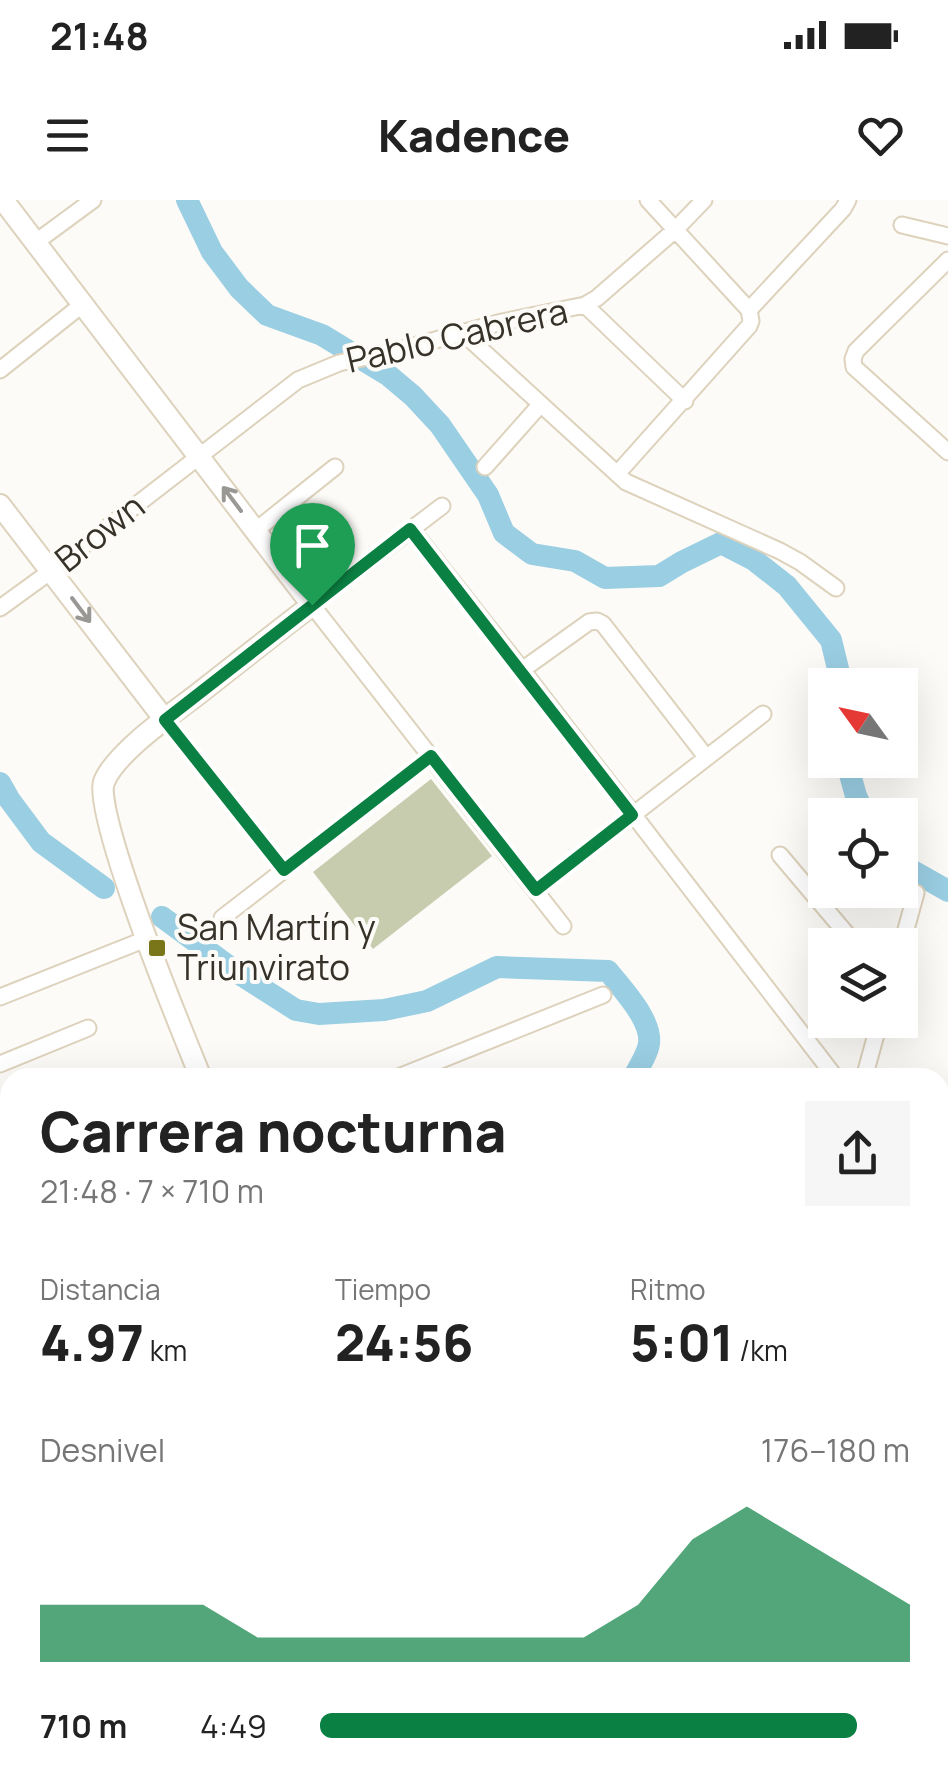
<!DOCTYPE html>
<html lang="es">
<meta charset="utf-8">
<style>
body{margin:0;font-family:Manrope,sans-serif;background:#f6f6f6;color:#222;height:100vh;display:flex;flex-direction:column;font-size:38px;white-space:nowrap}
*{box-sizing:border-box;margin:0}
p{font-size:32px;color:#767676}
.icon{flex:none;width:55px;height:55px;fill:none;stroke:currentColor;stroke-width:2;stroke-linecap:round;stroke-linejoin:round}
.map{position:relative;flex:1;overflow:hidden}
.details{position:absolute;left:0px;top:868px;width:950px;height:718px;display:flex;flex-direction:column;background:#fff;border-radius:30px 30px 0 0;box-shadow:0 10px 40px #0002}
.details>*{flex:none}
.needle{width:65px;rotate:303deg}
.controls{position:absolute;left:808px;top:468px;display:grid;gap:20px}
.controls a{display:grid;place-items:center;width:110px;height:110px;border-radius:0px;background:#fff;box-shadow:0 10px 40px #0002;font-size:50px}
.pin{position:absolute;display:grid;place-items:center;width:85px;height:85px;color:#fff;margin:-102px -42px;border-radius:50% 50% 50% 0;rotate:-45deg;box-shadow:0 0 10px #0007}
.pin .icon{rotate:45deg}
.round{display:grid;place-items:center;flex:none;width:105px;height:105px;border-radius:0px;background:#f6f6f6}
.summary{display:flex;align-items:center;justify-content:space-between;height:170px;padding:0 40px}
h1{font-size:55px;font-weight:800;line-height:75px}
.metrics{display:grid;grid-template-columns:repeat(3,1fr);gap:15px;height:170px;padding:10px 40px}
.metrics div{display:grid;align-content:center}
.metrics b{font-size:50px;font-weight:800}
.metrics small{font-size:28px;font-weight:400}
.metrics p{font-size:28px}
.chart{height:280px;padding:20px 40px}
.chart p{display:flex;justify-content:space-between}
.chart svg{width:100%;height:180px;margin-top:10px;fill:#0b8043;opacity:.7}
ul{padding:0 40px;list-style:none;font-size:32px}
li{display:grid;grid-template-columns:160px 120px 1fr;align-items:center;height:75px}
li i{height:25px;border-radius:12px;background:#0b8043}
.status{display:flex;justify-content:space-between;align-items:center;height:70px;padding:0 50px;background:#fff;direction:ltr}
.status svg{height:28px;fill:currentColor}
header{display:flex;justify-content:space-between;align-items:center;height:130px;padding:0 40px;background:#fff;font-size:45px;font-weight:800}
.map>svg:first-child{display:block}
</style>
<div class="status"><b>21:48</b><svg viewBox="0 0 49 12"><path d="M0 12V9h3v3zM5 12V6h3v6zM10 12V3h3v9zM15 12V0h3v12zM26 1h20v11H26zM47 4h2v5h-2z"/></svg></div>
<header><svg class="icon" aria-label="menu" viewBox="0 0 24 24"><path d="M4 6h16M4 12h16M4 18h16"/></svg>Kadence<svg class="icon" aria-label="heart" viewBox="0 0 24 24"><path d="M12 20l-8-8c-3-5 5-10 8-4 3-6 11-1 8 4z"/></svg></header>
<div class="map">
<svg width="948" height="1583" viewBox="0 0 948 1583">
<rect width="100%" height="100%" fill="#fdfbf7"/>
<path fill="#c8ccaf" d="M431,579L492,656L373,749L313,672Z"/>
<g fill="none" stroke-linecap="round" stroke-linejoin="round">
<path stroke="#9acee3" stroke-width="22" d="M187,0L212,52L239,88L267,115L322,135L388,175L413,196L440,225L488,295L504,333L532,354L575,361L605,378L659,376L682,362L721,343L754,360L787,386L831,440L842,485
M846,560L856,596L865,615
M0,583L9,599L41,642L104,688
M900,662L904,666L948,691
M162,717L238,773L296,810L319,814L384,810L427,801L497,767L608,771C623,790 656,824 648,848C645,858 638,869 633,878
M634,1583L635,1575"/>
<g stroke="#ddd2bc" stroke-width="19">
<path id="minor" d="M648,0L749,110
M902,25L948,36
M36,42L93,0
M948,60L856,151L853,159L854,167L948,252
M585,105L685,201
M462,132L626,282L780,351L800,362L836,388
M0,170L83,104
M485,267L540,205
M617,274L749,126L751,121L749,110L843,9L848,0
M442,306L312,405L563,726
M411,329L522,470L836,878
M255,331L335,267
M0,408L51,371L298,180L339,163L395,151L502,122L585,105L597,98L675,30L704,0
M522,470L589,422L597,421L603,424L706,557
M165,520L284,670
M780,655L856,745
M536,690L763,514
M222,718L431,556
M900,751L916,693
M0,797L146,739
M0,864L88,828
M396,878L603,795
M864,878L880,820
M0,936L10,962
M940,1016L948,1026
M0,1126L10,1122
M940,1144L948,1141
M940,1220L948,1217
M0,1274L10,1271
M940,1325L948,1322
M0,1491L10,1517
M0,1535L10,1531
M32,1575L35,1583
M242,1575L245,1583
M674,1575V1583
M765,1583L768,1575"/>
</g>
<g stroke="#ddd2bc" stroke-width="24">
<path id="major" d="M3,0L312,405C274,434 236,464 198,494C172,514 115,553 104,582C92,613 183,834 201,878
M0,305L165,520
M469,1575L472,1583"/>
</g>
<use href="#minor" stroke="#fff" stroke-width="15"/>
<use href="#major" stroke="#fff" stroke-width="20"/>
</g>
<defs><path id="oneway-shaft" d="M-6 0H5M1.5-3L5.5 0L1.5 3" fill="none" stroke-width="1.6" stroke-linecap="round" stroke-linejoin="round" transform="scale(2.5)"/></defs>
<g stroke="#9a9894">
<use href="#oneway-shaft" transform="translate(232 299) rotate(-127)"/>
<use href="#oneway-shaft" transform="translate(81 410) rotate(53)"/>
</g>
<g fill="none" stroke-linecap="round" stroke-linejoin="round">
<g stroke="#fff" stroke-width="20">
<path id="route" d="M410,329L632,615L536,690L431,556L284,670L165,520Z"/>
</g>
<use href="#route" stroke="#0b8043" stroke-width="12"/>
</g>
<rect fill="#79761a" stroke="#fdfbf7" stroke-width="4" x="147" y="738" width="20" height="20" rx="5"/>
<g text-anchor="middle" stroke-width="8" stroke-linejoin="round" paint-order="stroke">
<g font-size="35" fill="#363229" stroke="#fdfbf7">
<text transform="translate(457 136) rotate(-13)" y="12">Pablo Cabrera</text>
<text transform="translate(100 333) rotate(-38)" y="12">Brown</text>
</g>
<g font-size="35" fill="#363229" stroke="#fdfbf7" text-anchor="start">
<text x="177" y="740">San Martín y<tspan x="177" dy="40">Triunvirato</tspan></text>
</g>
</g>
</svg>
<div class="controls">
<a><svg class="needle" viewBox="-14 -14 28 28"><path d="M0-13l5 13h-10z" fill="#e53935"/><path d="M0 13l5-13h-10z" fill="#767676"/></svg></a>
<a><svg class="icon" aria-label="locate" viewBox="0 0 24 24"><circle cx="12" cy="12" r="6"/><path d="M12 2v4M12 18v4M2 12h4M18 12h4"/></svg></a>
<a><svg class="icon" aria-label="layers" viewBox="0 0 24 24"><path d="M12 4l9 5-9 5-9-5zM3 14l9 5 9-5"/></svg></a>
</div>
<div class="pin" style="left:312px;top:405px;background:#1e9e55"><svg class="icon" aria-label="arrive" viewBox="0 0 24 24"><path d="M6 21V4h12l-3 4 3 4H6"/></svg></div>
<section class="details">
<div class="summary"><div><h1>Carrera nocturna</h1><p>21:48 · 7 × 710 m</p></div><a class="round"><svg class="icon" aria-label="share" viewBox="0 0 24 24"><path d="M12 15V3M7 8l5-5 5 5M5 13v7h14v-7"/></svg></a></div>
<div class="metrics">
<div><p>Distancia</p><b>4.97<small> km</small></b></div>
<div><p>Tiempo</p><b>24:56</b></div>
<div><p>Ritmo</p><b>5:01<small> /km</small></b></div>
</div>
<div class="chart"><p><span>Desnivel</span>176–180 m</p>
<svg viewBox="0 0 160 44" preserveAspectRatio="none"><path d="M0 44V30L10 30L20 30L30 30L40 38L50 38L60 38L70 38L80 38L90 38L100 38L110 30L120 14L130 6L140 14L150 22L160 30V44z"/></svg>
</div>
<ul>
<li><b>710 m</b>4:49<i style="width:91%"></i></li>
</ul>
</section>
</div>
